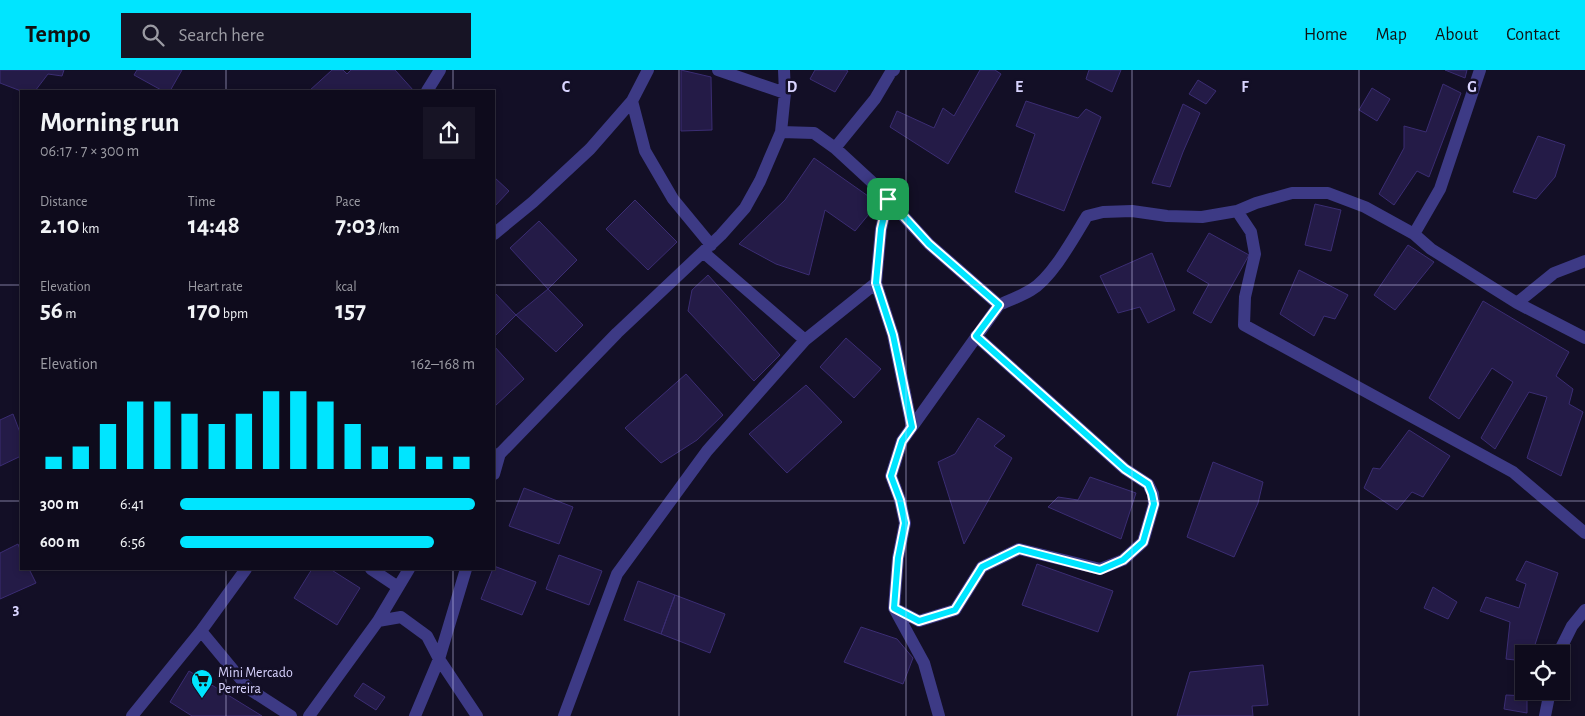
<!DOCTYPE html>
<meta charset="utf-8">
<style>
body{margin:0;font-family:"Alegreya Sans",sans-serif;background:#171425;color:#f1f3f6;height:100vh;display:flex;flex-direction:column;font-size:19px;white-space:nowrap}
*{box-sizing:border-box;margin:0}
p{font-size:16px;color:#9b9ba3}
.icon{flex:none;width:28px;height:28px;fill:none;stroke:currentColor;stroke-width:2;stroke-linecap:round;stroke-linejoin:round}
.map{position:relative;flex:1;overflow:hidden}
.details{position:absolute;left:20px;top:20px;width:475px;height:480px;display:flex;flex-direction:column;background:#0e0b1c;border-radius:0px;box-shadow:0 2px 8px #0003,0 0 0 1px #2e2b3b}
.details>*{flex:none}
.tools{position:absolute;left:1515px;top:575px;display:grid;gap:10px}
.tools a{display:grid;place-items:center;width:55px;height:55px;border-radius:0px;background:#0e0b1c;box-shadow:0 2px 8px #0003,0 0 0 1px #2e2b3b;font-size:25px}
.pin{position:absolute;display:grid;place-items:center;width:42px;height:42px;color:#fff;margin:-21px;border-radius:10px;box-shadow:0 2px 8px #0006}
.round{display:grid;place-items:center;flex:none;width:52px;height:52px;border-radius:0px;background:#171425}
.overview{display:flex;align-items:center;justify-content:space-between;height:85px;padding:0 20px}
h1{font-size:28px;font-weight:600;line-height:38px}
.stats{display:grid;grid-template-columns:repeat(3,1fr);gap:8px;height:85px;padding:5px 20px}
.stats div{display:grid;align-content:center}
.stats b{font-size:25px;font-weight:600}
.stats small{font-size:14px;font-weight:400}
.stats p{font-size:14px}
.chart{height:140px;padding:10px 20px}
.chart p{display:flex;justify-content:space-between}
.chart svg{width:100%;height:90px;margin-top:5px;stroke:#00e5ff;stroke-width:6}
ul{padding:0 20px;list-style:none;font-size:16px}
li{display:grid;grid-template-columns:80px 60px 1fr;align-items:center;height:38px}
li i{height:12px;border-radius:6px;background:#00e5ff}
header{display:flex;align-items:center;gap:30px;box-sizing:border-box;height:70px;padding:0 25px;background:#00e5ff;color:#111}
header strong{font-size:24px}
nav{display:flex;gap:28px;margin-inline-start:auto;font-size:18px}
.search{width:350px;height:45px;background:#171425;display:flex;align-items:center;gap:12px;box-sizing:border-box;padding:0 18px;border-radius:0px;color:#9b9ba3;font-size:19px}
.map>svg:first-child{display:block}
</style>
<header>
<strong>Tempo</strong>
<div class="search"><svg class="icon" aria-label="search" viewBox="0 0 24 24"><circle cx="10" cy="10" r="6"/><path d="M15 15l6 6"/></svg>Search here</div>
<nav><a>Home</a><a>Map</a><a>About</a><a>Contact</a></nav>
</header>
<div class="map">
<svg width="1585" height="646" viewBox="0 0 1585 646">
<rect width="100%" height="100%" fill="#130f26"/>
<path fill="#241b47" stroke="#3b2d73" d="M0,0H64L62,6L48,4L35,21H21L0,13Z
M137,0H182L170,21H163L134,5Z
M332,0H343L347,4L351,0H395L414,21H309Z
M681,0L711,7L712,60L681,61Z
M815,0H846L848,1L835,22L810,9Z
M980,0H995L1001,4L948,94L890,57L897,41L934,58L943,38L954,46Z
M1089,0H1121L1112,22L1086,9Z
M1445,0H1467L1465,8Z
M1198,10L1216,21L1206,34L1189,24Z
M1443,14L1461,23L1429,107L1417,101L1394,135L1379,124L1404,78V56L1426,62Z
M1372,18L1390,29L1377,51L1359,40Z
M1026,31L1078,48L1086,39L1101,47L1064,141L1015,122L1035,64L1016,56Z
M1183,34L1200,43L1183,82L1170,117L1152,113Z
M1538,66L1565,75L1555,107L1536,129L1513,122Z
M814,88L878,133L855,161L825,140L809,205L776,194L739,174L785,130Z
M494,107L509,121L494,137Z
M635,130L677,172L648,200L606,159Z
M1315,134L1341,140L1331,181L1305,175Z
M539,151L577,190L548,219L510,178Z
M1209,163L1249,185L1211,253L1193,243L1209,214L1187,201Z
M1408,175L1434,192L1395,240L1374,225Z
M1152,183L1175,240L1148,253L1140,237L1118,243L1100,206Z
M1299,200L1348,225L1335,249L1324,246L1314,266L1280,244Z
M708,205L780,285L754,311L688,241L692,220Z
M548,219L583,255L556,282L516,245Z
M494,222L516,245L494,267Z
M1483,231L1569,282L1556,306L1573,319L1569,334L1583,342L1561,406L1527,388L1547,327L1529,322L1495,379L1481,368L1513,312L1492,298L1459,349L1429,328Z
M846,268L881,299L854,328L820,297Z
M494,276L524,309L495,336L494,334Z
M686,304L723,345L697,370L661,393L625,358Z
M806,315L842,352L787,403L749,364Z
M13,344L21,365V386L0,396V350Z
M978,348L1005,366L994,376L1012,388L964,474L938,392L955,384Z
M1409,360L1450,386L1423,427L1412,422L1397,440L1364,418L1373,398L1380,399Z
M1213,392L1263,412L1258,433L1234,487L1187,467Z
M1090,407L1136,423L1121,469L1048,437L1058,427L1078,430Z
M524,418L573,437L559,474L509,456Z
M18,474L21,482V499H29L36,513L0,529V483Z
M559,485L602,501L589,535L546,519Z
M1526,491L1558,503L1532,584H1524V591L1506,589L1510,552L1480,541L1486,527L1519,538L1526,514L1516,510Z
M1037,494L1113,521L1098,562L1022,535Z
M494,496L536,512L522,545L481,529Z
M312,499H330L360,518L337,555L294,528Z
M638,511L675,525L661,564L624,550Z
M1433,517L1457,532L1448,549L1424,538Z
M675,525L725,544L710,583L661,564Z
M861,557L897,569L913,588L903,614L844,592Z
M1263,595L1268,635L1252,636L1253,646H1177L1190,602Z
M189,601L262,646H192L170,632Z
M363,613L385,627L376,640L354,626Z
M1506,625L1527,626V643L1504,639Z"/>
<g fill="none" stroke-linecap="round" stroke-linejoin="round">
<path stroke="#3d3a85" stroke-width="12" d="M718,0L785,23
M427,21L440,0
M632,31L645,81L673,129L711,175
M781,62L814,63L835,78L873,113L929,174L999,235C1010,230 1021,226 1031,220C1052,208 1074,167 1087,146L1103,142L1132,141L1167,146L1202,147L1237,141L1256,133L1292,123H1328L1365,137L1414,164L1431,179L1517,233L1585,268
M835,78L875,29L891,2L894,0
M1237,141L1251,162L1255,184L1245,227L1244,255L1513,402L1585,463
M494,164L533,132L590,79L632,31L648,0
M1414,164L1440,119L1480,0
M703,182L805,270
M876,213L893,265L912,357
M1517,233L1554,203L1585,191
M494,390L617,263L721,165L745,138L760,111L781,62L785,23L784,0
M494,404L500,383
M371,499L398,517
M466,499L439,589L477,646
M894,538L919,551L955,540L982,497L1019,479L1100,499L1123,490L1143,472L1154,434L1153,424L1148,414L1125,399L976,266
M378,551L401,547L427,566L439,589L415,646
M201,561L249,619L291,646
M1558,584L1572,556L1585,540
M132,646L201,561L246,499
M309,646L378,551L409,499
M564,646L617,504L707,381L805,270L876,213L881,159L888,129
M939,646L924,593L894,538L898,488L905,453L900,430L891,406L902,371L999,235
M1545,646L1550,621"/>
</g>
<g fill="none" stroke-linecap="round" stroke-linejoin="round">
<g stroke="#fff" stroke-width="10">
<path id="route" d="M888,129L929,174L999,235L976,266L1125,399L1148,414L1152,424L1154,434L1143,472L1123,490L1100,500L1019,479L982,497L955,540L919,551L894,538L898,488L905,453L900,430L891,406L902,371L912,357L893,265L876,213L881,159Z"/>
</g>
<use href="#route" stroke="#00e5ff" stroke-width="6"/>
</g>
<path fill="none" stroke="#d9d4ff" stroke-width="1" stroke-opacity="0.55" d="M226,0V21M453,0V21M679,0V646M906,0V646M1132,0V646M1359,0V646M0,215H21M494,215H1585M0,431H21M494,431H1585M226,499V646M453,499V646"/>
<defs>
<g id="supermarket-pin" transform="scale(1.125)"><path d="M0 17L-7.5 6A9.5 9.5 0 1 1 7.5 6Z" fill="#00e5ff" stroke="#130f26"/><path d="M-6-5.5h2.5l.6 2H6L4.5 2H-2.5L-4.4-4H-6ZM-1.5 3.2a1.3 1.3 0 1 0 .1 0ZM3 3.2a1.3 1.3 0 1 0 .1 0Z" fill="#111"/></g>
</defs>
<g fill-rule="evenodd">
<use href="#supermarket-pin" x="202" y="610"/>
</g>
<g text-anchor="middle" stroke-width="5" stroke-linejoin="round" paint-order="stroke">
<g font-size="14" fill="#d9d4ff" stroke="#130f26" text-anchor="start">
<text x="218" y="607">Mini Mercado<tspan x="218" dy="16">Perreira</tspan></text>
</g>
</g>
<g font-size="16" text-anchor="middle" font-weight="bold" fill="#d9d4ff" stroke="#130f26" stroke-width="5" stroke-linejoin="round" paint-order="stroke">
<text x="566" y="22">C</text>
<text x="792" y="22">D</text>
<text x="1019" y="22">E</text>
<text x="1245" y="22">F</text>
<text x="1472" y="22">G</text>
<text x="16" y="544">3</text>
</g>
</svg>
<div class="tools">
<a><svg class="icon" aria-label="locate" viewBox="0 0 24 24"><circle cx="12" cy="12" r="6"/><path d="M12 2v4M12 18v4M2 12h4M18 12h4"/></svg></a>
</div>
<div class="pin" style="left:888px;top:129px;background:#1e9e55"><svg class="icon" aria-label="arrive" viewBox="0 0 24 24"><path d="M6 21V4h12l-3 4 3 4H6"/></svg></div>
<section class="details">
<div class="overview"><div><h1>Morning run</h1><p>06:17 · 7 × 300 m</p></div><a class="round"><svg class="icon" aria-label="share" viewBox="0 0 24 24"><path d="M12 15V3M7 8l5-5 5 5M5 13v7h14v-7"/></svg></a></div>
<div class="stats">
<div><p>Distance</p><b>2.10<small> km</small></b></div>
<div><p>Time</p><b>14:48</b></div>
<div><p>Pace</p><b>7:03<small> /km</small></b></div>
</div>
<div class="stats">
<div><p>Elevation</p><b>56<small> m</small></b></div>
<div><p>Heart rate</p><b>170<small> bpm</small></b></div>
<div><p>kcal</p><b>157</b></div>
</div>
<div class="chart"><p><span>Elevation</span>162–168 m</p>
<svg viewBox="0 0 160 44" preserveAspectRatio="none"><path d="M5 44V38M15 44V33M25 44V22M35 44V11M45 44V11M55 44V17M65 44V22M75 44V17M85 44V6M95 44V6M105 44V11M115 44V22M125 44V33M135 44V33M145 44V38M155 44V38"/></svg>
</div>
<ul>
<li><b>300 m</b>6:41<i style="width:100%"></i></li>
<li><b>600 m</b>6:56<i style="width:86%"></i></li>
</ul>
</section>
</div>
